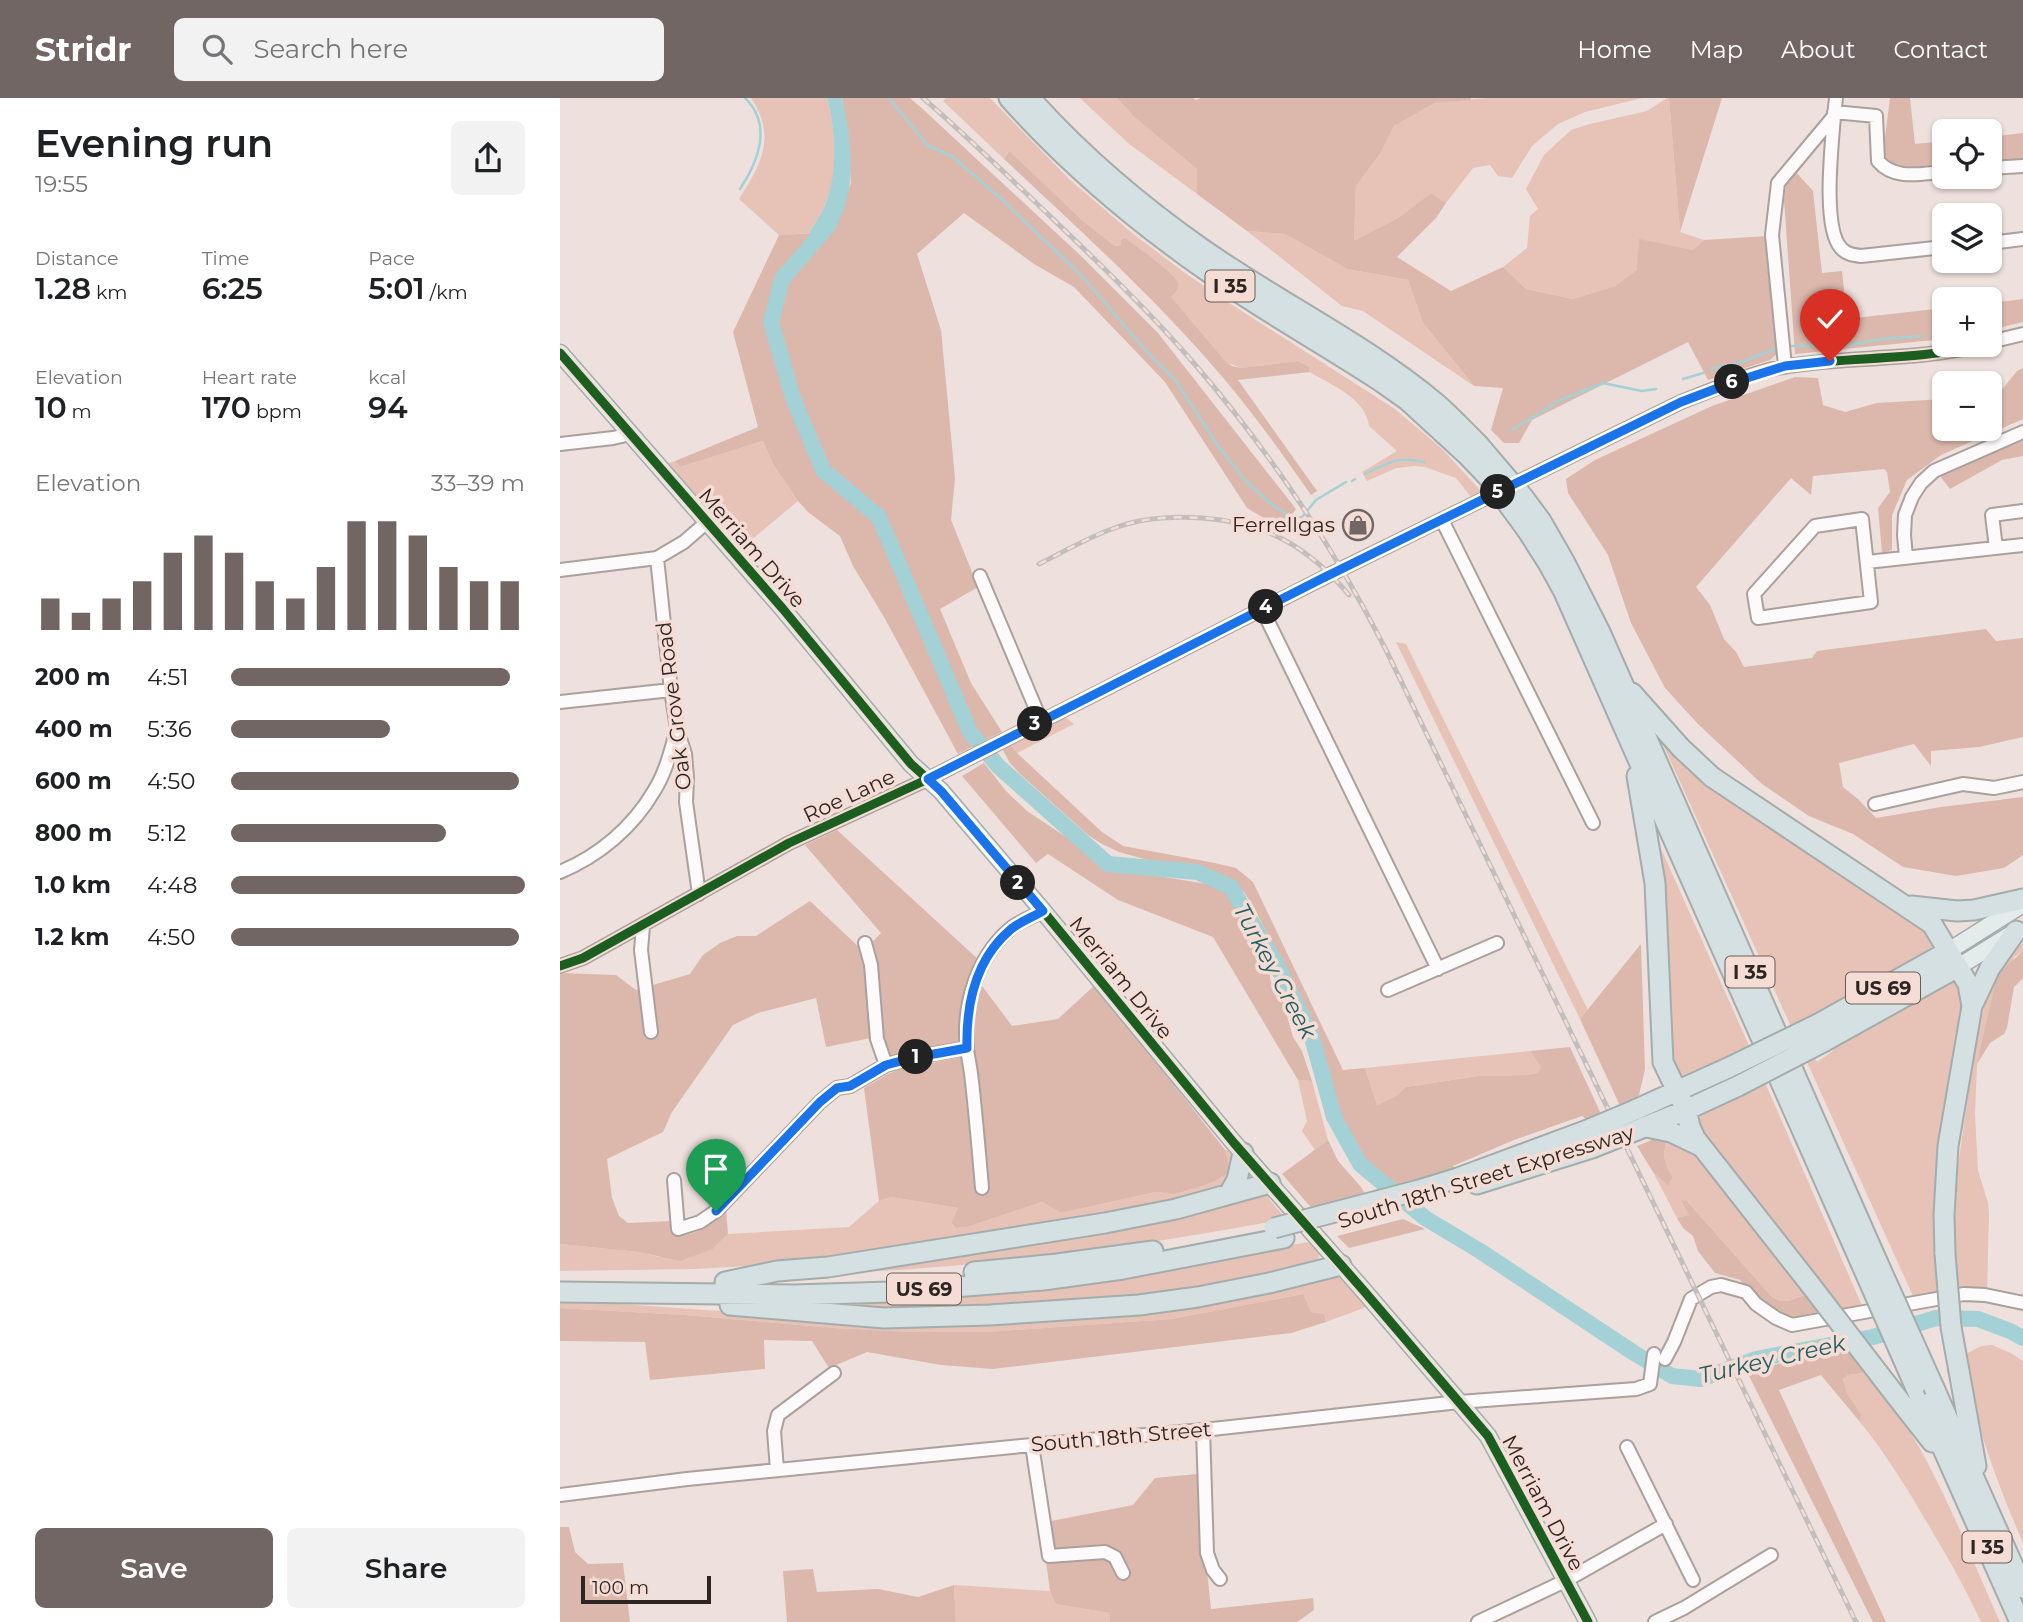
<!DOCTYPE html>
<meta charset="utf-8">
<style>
body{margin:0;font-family:Montserrat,sans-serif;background:#f2f2f2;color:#202124;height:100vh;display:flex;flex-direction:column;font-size:26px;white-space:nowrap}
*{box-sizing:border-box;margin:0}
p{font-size:23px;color:#757577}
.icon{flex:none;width:38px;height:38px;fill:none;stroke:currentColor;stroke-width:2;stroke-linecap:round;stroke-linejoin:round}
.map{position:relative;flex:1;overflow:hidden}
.side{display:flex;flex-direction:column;background:#fff;width:560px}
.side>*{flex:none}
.fabs{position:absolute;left:1372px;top:21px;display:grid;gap:14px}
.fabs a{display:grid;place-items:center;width:70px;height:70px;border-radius:10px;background:#fff;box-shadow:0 2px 5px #0004;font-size:35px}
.scale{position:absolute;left:21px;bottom:18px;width:130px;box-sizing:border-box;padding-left:7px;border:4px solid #2d2522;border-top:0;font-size:19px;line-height:24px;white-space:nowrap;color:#2d2522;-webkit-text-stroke:5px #f5ddd5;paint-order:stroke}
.pin{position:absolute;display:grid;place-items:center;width:60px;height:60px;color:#fff;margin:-72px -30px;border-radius:50% 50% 50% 0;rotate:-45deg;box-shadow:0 0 7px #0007}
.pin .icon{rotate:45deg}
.km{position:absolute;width:35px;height:35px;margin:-18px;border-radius:50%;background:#222;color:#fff;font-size:19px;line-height:35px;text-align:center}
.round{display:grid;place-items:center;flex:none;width:74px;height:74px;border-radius:10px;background:#f2f2f2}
.headline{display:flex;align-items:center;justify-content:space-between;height:119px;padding:0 35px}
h1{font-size:38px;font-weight:600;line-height:52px}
.metrics{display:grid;grid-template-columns:repeat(3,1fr);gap:10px;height:119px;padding:7px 35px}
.metrics div{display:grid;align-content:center}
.metrics b{font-size:30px;font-weight:600}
.metrics small{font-size:19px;font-weight:400}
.metrics p{font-size:19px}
.chart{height:196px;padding:14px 35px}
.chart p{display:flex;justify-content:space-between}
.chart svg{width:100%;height:126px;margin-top:7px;stroke:#716663;stroke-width:6}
.cta{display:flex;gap:14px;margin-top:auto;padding:14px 35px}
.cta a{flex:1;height:80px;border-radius:10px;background:#716663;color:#fff;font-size:28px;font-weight:600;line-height:80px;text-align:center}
.cta a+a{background:#f2f2f2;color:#202124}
ul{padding:0 35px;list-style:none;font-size:23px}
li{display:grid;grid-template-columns:112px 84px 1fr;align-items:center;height:52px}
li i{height:18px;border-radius:9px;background:#716663}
header{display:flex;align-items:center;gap:42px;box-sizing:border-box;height:98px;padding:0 35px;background:#716663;color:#fff}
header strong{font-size:33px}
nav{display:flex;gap:38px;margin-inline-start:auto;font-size:24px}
.search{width:490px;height:63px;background:#f2f2f2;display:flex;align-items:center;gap:18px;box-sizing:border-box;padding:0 24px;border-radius:10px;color:#757577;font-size:26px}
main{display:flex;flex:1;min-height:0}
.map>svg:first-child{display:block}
</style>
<header>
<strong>Stridr</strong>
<div class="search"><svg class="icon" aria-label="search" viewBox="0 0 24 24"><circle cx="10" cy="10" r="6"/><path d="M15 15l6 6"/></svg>Search here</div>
<nav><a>Home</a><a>Map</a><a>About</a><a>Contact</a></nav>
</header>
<main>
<section class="side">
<div class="headline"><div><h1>Evening run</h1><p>19:55</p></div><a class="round"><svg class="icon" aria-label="share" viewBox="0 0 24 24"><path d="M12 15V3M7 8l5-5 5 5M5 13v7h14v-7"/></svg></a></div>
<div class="metrics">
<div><p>Distance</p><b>1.28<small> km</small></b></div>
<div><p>Time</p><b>6:25</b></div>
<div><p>Pace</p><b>5:01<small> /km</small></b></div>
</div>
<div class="metrics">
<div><p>Elevation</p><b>10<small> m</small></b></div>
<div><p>Heart rate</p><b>170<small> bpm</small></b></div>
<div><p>kcal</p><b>94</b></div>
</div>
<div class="chart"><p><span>Elevation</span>33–39 m</p>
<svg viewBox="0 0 160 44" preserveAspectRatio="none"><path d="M5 44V33M15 44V38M25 44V33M35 44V27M45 44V17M55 44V11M65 44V17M75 44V27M85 44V33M95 44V22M105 44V6M115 44V6M125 44V11M135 44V22M145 44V27M155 44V27"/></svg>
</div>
<ul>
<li><b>200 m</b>4:51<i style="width:95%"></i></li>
<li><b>400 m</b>5:36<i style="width:54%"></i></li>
<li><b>600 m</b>4:50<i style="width:98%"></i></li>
<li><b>800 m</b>5:12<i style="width:73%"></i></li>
<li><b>1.0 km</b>4:48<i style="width:100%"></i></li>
<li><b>1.2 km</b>4:50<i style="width:98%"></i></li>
</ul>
<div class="cta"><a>Save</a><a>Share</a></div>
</section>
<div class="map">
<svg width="1463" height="1524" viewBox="0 0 1463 1524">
<rect width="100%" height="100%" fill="#eee0dc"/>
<path fill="#e7c2b6" d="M191,0H267C275,29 279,74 267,102C263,114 255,125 249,135L219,137L179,101C201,67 217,38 191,0Z
M386,0H430L509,81L572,135L625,175L666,203L835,311L882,351L921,393L911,399L896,380L865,369L854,368L836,370L807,383L802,374L837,353L809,328C806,300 771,287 750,274L749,269L738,263L681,270L665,264L610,199L561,147L555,148L523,123L448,53L444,61L383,3Z
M520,0H557L574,19L637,71V96L568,45Z
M927,0H1082L1025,14L998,26L972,48L952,80L938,78L930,67L913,70L886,105L871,95L838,120L794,144L796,88L820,56L834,28L875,5Z
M1107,0H1109L1120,134L1144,142L1133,152L1079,142L1078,172L1055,188L1013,201L966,191L943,169L967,150L970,118L978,111L966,91L984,57L1011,32L1030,26L1087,13Z
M687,133L725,136L787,171L848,182L863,225L914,288L803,213L782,208Z
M203,343L213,366L238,403L178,453L104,367L115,363L120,369Z
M836,544L846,546L1028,912L1020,921Z
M505,619L514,626L457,655L451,647Z
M1097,633L1363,827L1376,851L1253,920L1250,918L1237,924L1257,964L1273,953L1272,950L1397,881L1405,904L1381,1194L1353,1198Z
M1098,744L1187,943L1303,1210L1279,1214L1143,1042L1136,1018L1139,1015L1200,989L1182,952L1116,984L1113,975Z
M1463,845V853L1454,859L1417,966L1415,1016L1418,1072L1428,1105L1429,1115L1427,1193H1394V1122L1396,1082L1414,956L1428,891L1451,854Z
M970,953L981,969L979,975L967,977L918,978L846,989L836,998L817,1007L805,970Z
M738,982L752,983L768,1042L755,1052L742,1033L747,1023Z
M1107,1041L1135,1056L1249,1197C1234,1198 1230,1208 1213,1200L1126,1102L1121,1104L1130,1117L1117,1120L1093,1074L1108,1088L1113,1079C1104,1066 1102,1056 1107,1041Z
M671,1049L675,1060L664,1089L583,1111L240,1165L135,1171L0,1173V1146L78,1154L99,1159L153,1151L168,1136L289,1129L319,1103L331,1099L398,1110L396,1130L407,1129L482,1104L501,1115L596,1094C602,1094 608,1096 613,1096C625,1095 652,1084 663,1079L667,1058L666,1053Z
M699,1092L710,1096L709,1101L726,1121C578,1149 430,1169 280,1175Z
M747,1144L758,1152L759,1158L755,1167L661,1191L409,1215L245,1208L408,1198L529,1185L634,1168Z
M758,1179H775L780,1180L809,1208L766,1224L764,1216L751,1214L742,1196L611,1221L426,1234H354L275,1230L125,1217L0,1210V1203L33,1204L328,1225Z
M1432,1247L1451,1255L1463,1263V1445C1445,1403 1428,1360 1416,1316C1410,1297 1408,1276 1404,1257L1421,1248Z
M1310,1274C1321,1291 1333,1307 1344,1324C1383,1386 1410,1457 1440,1524H1421C1407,1493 1389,1462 1372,1433C1350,1395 1327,1357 1300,1324L1301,1316L1287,1295L1283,1281L1288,1277Z
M394,1487L490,1493L497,1506L549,1515L550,1524H396Z"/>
<path fill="#dcb8ac" d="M282,0H350L366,14L520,157L598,235L736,411L728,422L712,425L687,410L605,284L514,189L474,166L404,115L357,156L381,232L395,380L391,422L418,489L380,511L411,585L442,634L398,656L324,519L293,468L280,438L249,415L238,403L213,366L203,343L120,369L115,363L198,329L173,234L219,137L273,134L291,85L288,34Z
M557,0H633L636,2L641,0H911V2L875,5L834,28L820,56L796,88L794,143L838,120L871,95L886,105L876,120L837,159L891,193L943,169L966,191L1013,201L1055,188L1077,172L1079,141L1133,152L1144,142L1208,138L1218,255L1210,262L1148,282L1128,244L972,322L959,345H944L931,332L943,290L914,288L863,225L848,182L787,171L725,136L687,133L637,96V71L574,19Z
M1109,0H1162L1120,134Z
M1330,0H1350L1355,46L1384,43V70L1336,68L1327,64L1323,55Z
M1463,35V61L1430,65V39Z
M449,53L523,123L555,148L561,147V142L565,140C574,147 616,176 618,185C619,191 615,195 611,199L665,263L672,268L681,270L738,263L749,269L750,274L678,282L757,393L751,397C724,358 696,319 665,282C598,202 519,132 444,61Z
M1236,74L1253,93L1262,175L1282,173L1287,221L1384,210V241L1235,256L1224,102L1226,88Z
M1463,201V224L1430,232V205Z
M1463,270V321L1381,357L1347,382L1332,417V452L1322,455L1318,410L1330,394L1327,374L1324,371L1253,378L1251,397L1231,380L1136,489L1150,507L1164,541L1176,554L1184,569L1252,560L1257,553L1426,531L1436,543L1463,540V639L1419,649L1371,653V668L1354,646L1279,665L1283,689L1298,701L1316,720L1381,709L1463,699V757L1444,770L1396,778L1343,769L1293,736L1249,718L1202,686L1138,626L1105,590L1071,525L1048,457L1008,395L1006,381L1035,362L1152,308L1235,279L1258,280L1263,307L1285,314L1317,305L1384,301V331H1430V295L1440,294L1457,273Z
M1463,343V358L1442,362L1390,391L1379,377Z
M451,647L457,655L542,734L563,748L655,765L676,770L693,784L783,972L805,970L817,1007L836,998L846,989L918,978L967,977L978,975L981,969L970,953L1010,949L1041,1016L1027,1022L1022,1018L954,1042L893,1068L894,1074L843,1093C829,1082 813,1072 801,1058C770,1023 768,966 751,923C735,884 712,846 693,808L684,794L673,785L634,766L591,763L559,754L542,746L528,737L460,676L450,665L443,652Z
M424,665L446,693L467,713L554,771L653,787L669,796L709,863L711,869L710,880L713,890L723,903L733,939L742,953L752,983L738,982L653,839L558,802L488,756L476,765L402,678Z
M277,732L419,862L402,945L328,964L321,938L311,845L321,835L245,747Z
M250,803L300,850L304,861L311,940L266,949L256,900L198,915L173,927L112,1014L103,1034L47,1061L52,1100L59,1118L68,1125L112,1123L122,1136C140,1138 153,1122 166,1111L168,1136L153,1151L120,1163L78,1154L0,1146V875L56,877L76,892L130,876L143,857L160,845L177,838H196Z
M1081,846L1085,971L1079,997L1070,1005L1061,1010L1020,921Z
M1463,853V880L1454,889L1447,930L1444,936L1430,945L1417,966L1435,886L1442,872Z
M419,884L452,928L498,921L535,887L666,1053C667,1060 670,1070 666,1076C661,1083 622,1095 613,1096C607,1096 602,1094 596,1094L501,1115L482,1104L407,1129L396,1130L392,1125L398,1110L331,1099L319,1103L304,990L330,975L341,971L412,957L410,928Z
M1094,1041H1107C1102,1057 1104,1066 1113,1079L1108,1088L1093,1074L1077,1048Z
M768,1042L778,1063L801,1089L808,1101L755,1114L722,1076Z
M1126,1102L1213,1200C1230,1208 1234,1198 1249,1197L1265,1217L1238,1223L1223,1220L1193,1196L1180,1182L1155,1175L1138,1153L1133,1138L1123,1130L1117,1120L1129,1117L1121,1103Z
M843,1121L865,1131L789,1150L777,1138Z
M743,1196L751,1214L764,1216L766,1224L731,1235L433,1271L381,1267L307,1254L269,1270L252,1243L204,1242L205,1271L90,1282L85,1244L0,1243V1210L125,1217L275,1230L354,1234H426L611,1221Z
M1290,1250L1310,1274L1288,1277L1283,1281L1287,1295L1301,1316L1300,1324L1261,1277L1219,1292L1326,1524H1313L1188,1276L1230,1262Z
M637,1376L651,1511L753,1500L754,1512L737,1524H550L549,1515L496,1506L490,1493L481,1425L573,1407L595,1380Z
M0,1429H9L15,1454L28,1466L63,1465L70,1524H0Z
M253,1471L257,1494L318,1491L358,1499L394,1487L396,1524H227L223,1473Z"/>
<path fill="#a3d1d5" d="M267,0H282C292,47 299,91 273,134L249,135C255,125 263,114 267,102C278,74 275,28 267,0Z"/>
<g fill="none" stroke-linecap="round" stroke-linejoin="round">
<path stroke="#a3d1d5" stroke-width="2.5" d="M329,0L367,47L393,59L439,99L520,176L587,254L616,283L658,348L685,382L710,405L731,420L742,419L756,402L786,384
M180,91C198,64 213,27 185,0
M1231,248L1289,247L1322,241L1362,238
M1151,271L1178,265L1216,251
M1123,281L1143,275
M952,332L999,303L1043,285L1082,293L1096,291
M805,376C830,364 836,358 864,364
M792,383L795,381"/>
<path stroke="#a3d1d5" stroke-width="16" d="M272,116L268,128L222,181L211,224L233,300L263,372L319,419L410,634L438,668L548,766L637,774L671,789L714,862L751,936L774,1019L800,1066L865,1120L920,1153L1074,1255L1112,1278L1141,1281L1196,1261L1313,1239L1376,1220L1418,1221L1450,1233L1463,1240"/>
<g stroke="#aaa09d" stroke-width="16">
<path id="minor" d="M1274,14L1316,18L1318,63C1335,83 1362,75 1384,74
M1274,18C1272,45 1262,130 1281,150C1286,156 1293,157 1301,158L1384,149
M1430,70L1463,68
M1430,145L1463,141
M1430,244L1463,236
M1225,268L1212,137L1218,85L1274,18L1276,0
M0,346L53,340L62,338L67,333
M1302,421L1311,504L1198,520L1194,496L1255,428Z
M882,422L1033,725
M1436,450L1432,417L1463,413
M1346,459L1344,437L1345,417L1352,399L1361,385L1374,373L1463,334
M97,460L111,592L117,631L125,656L127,680L126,704L139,796
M1307,464L1463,447
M0,472L97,460L124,444L147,424
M420,478L481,623
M702,511L878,871
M0,604L111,592
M1315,706L1403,686L1434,690L1463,684
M0,774C39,758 73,729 94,693C106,674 111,652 117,631
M83,828L81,852L91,934
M305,845L311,867L317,941L326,967
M0,868L23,860L229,745L368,681L771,476L1121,304C1153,292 1195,273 1228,268C1292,258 1357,263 1420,247
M828,892L937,845
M114,1082L118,1131L140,1124L156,1113L260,1004L277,990L290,988L326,967L352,960L407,950
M422,1090C419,1055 416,1019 412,984C411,973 409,963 407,952C402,909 416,860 450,831C459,823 473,819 483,813
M1105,1261L1114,1244L1131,1201L1151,1189L1161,1187L1186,1194L1196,1206L1216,1220L1232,1227L1404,1196L1425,1197L1463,1205
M643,1332L647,1455L653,1472L660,1481
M472,1347L489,1458L545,1454L555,1459L563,1475
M1067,1349L1133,1482
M217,1372L214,1333L218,1317L274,1275
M0,1397L127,1381L472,1347L643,1332L899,1304L1076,1291L1090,1286L1094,1256
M918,1524L1005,1483L1106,1426
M1095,1524L1124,1510L1211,1457"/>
</g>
<g stroke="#a4acac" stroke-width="19">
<path id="major" d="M0,255L223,511L351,666L381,693L483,813L674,1045L804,1193L928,1338L1028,1524
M1387,854L1463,806
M1398,869L1453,835"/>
</g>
<g stroke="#a4acac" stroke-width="23">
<path id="highway" d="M449,0C507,65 575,123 647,173C704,213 765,247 823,285L847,302L907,357
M470,0C520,56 580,107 641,150C718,204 804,245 876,305C891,318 904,332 918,346
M981,423L1004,463L1040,534L1317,1163
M967,432L988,465L1004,494L1300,1163
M1072,595L1121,650L1152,679L1372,826L1408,886L1412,908
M1077,678L1095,785L1103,964L1126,1012L1130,1029L1135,1040L1249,1185
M1351,808L1397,813L1414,812L1463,801
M1258,926L1387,854
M1265,943L1398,869
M1075,1012L1170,969
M1086,1029L1111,1034L1140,1048
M1082,1030L1126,1012L1178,988
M898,1080L1025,1033
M917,1086L1032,1050
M669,1096L677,1082L683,1055
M1385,1156L1384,1117L1388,1048L1412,908L1430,870L1456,833
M414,1174L497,1166L593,1153
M165,1184L217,1173L268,1169L545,1125L616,1111L710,1085
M0,1194L234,1197L330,1194L483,1182L563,1171L724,1140
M170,1207L324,1220L430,1217L579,1207L638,1199L709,1185L781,1167
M1399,1273L1416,1368
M1355,1288L1460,1524
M1375,1292L1463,1490
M1336,1298L1372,1344"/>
</g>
<use href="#minor" stroke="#fcfafa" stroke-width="12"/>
<use href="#major" stroke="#e4ebeb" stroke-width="16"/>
<use href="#highway" stroke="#d4e0e1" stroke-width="19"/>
<g stroke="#c2bebd" stroke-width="5">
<path id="rail" d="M363,0C399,31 433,64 468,97C524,151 581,204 632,263C708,351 773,448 826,552L1296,1524
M479,466C503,454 527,440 552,431C580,420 611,418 642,420C705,424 749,449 789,497"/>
</g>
<use href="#rail" stroke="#f5ddd5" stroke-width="2.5" stroke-dasharray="8" stroke-linecap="butt"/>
<g stroke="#a4acac" stroke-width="23" stroke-linecap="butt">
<path id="highway-bridge" d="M918,346L964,400L981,423
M907,357L928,379L967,432
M1170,969L1258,926
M1178,988L1265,943
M1025,1033L1075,1012
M1032,1050L1082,1030
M714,1130L859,1092L898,1080
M1385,1156L1391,1229L1399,1273
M1300,1163L1355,1288
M1317,1163L1375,1292
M1249,1185L1336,1298"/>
</g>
<use href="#highway-bridge" stroke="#d4e0e1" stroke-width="19"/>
<g stroke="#f5ddd5" stroke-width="13">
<path id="cycleway" d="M0,255L223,511L351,666L381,693L483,813L674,1045L804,1193L928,1338L1028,1524
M0,868L23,860L229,745L368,681L771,476L1121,304C1153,292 1195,273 1228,268C1292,258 1357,263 1420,247"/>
</g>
<use href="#cycleway" stroke="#1b5e20" stroke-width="9"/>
</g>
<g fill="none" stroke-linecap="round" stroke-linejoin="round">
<g stroke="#fff" stroke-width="14">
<path id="route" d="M156,1113L260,1004L277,990L290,988L326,967L352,960L407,950C406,906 415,862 450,832C459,824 473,819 483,813L381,693L368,681L761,481L1121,304L1171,285L1225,268L1270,263"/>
</g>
<use href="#route" stroke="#1a73e8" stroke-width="9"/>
</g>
<defs>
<g id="shop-ring" transform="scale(1.575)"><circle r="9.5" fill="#f5ddd5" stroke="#716663" stroke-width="1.5"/><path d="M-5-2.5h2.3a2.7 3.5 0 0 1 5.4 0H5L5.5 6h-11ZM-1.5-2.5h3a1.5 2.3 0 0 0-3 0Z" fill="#716663"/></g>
</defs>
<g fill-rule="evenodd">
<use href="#shop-ring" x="798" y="427"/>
</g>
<g text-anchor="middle" stroke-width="7" stroke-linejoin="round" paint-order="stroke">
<g fill="#f5ddd5" stroke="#695c58" stroke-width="2">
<rect x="645.5" y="172.5" width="49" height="31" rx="5"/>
<rect x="1165.5" y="858.5" width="49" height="31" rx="5"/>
<rect x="1286" y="874.5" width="74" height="31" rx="5"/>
<rect x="327" y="1175.5" width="74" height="31" rx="5"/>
<rect x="1402.5" y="1433.5" width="49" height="31" rx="5"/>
</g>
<g font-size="19" font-weight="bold" fill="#2d2522">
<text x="670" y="195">I 35</text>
<text x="1190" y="881">I 35</text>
<text x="1323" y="897">US 69</text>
<text x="364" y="1198">US 69</text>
<text x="1427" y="1456">I 35</text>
</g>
<g font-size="21" fill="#2d2522" stroke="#f5ddd5" text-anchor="end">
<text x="775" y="434">Ferrellgas</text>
</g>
<g font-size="21" fill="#2d2522" stroke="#f5ddd5">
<text transform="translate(192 450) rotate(49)" y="7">Merriam Drive</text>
<text transform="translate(114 608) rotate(-97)" y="7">Oak Grove Road</text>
<text transform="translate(289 698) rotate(-25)" y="7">Roe Lane</text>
<text transform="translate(561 880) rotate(51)" y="7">Merriam Drive</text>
<text transform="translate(926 1079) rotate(-17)" y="7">South 18th Street Expressway</text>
<text transform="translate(561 1339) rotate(-5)" y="7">South 18th Street</text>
<text transform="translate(983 1405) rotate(62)" y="7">Merriam Drive</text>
</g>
<g font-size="23" font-style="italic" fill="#225f64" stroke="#f5ddd5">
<text transform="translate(715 873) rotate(62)" y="8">Turkey Creek</text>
<text transform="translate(1212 1261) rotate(-13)" y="8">Turkey Creek</text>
</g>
</g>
</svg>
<div class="fabs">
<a><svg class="icon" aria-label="locate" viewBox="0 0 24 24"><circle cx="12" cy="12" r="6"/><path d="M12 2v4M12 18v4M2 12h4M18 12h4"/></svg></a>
<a><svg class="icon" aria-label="layers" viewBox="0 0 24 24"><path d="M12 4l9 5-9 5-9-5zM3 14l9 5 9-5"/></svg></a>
<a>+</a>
<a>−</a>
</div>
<div class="scale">100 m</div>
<div class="pin" style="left:156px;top:1113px;background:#1e9e55"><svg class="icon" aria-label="arrive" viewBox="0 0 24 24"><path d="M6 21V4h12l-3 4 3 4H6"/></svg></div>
<div class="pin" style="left:1270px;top:263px;background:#d93025"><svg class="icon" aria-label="check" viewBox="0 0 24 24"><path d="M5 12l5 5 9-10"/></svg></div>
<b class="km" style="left:356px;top:959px">1</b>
<b class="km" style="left:458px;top:785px">2</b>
<b class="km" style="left:475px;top:626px">3</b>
<b class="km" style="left:706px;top:509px">4</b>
<b class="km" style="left:938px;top:394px">5</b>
<b class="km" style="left:1172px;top:284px">6</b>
</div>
</main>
